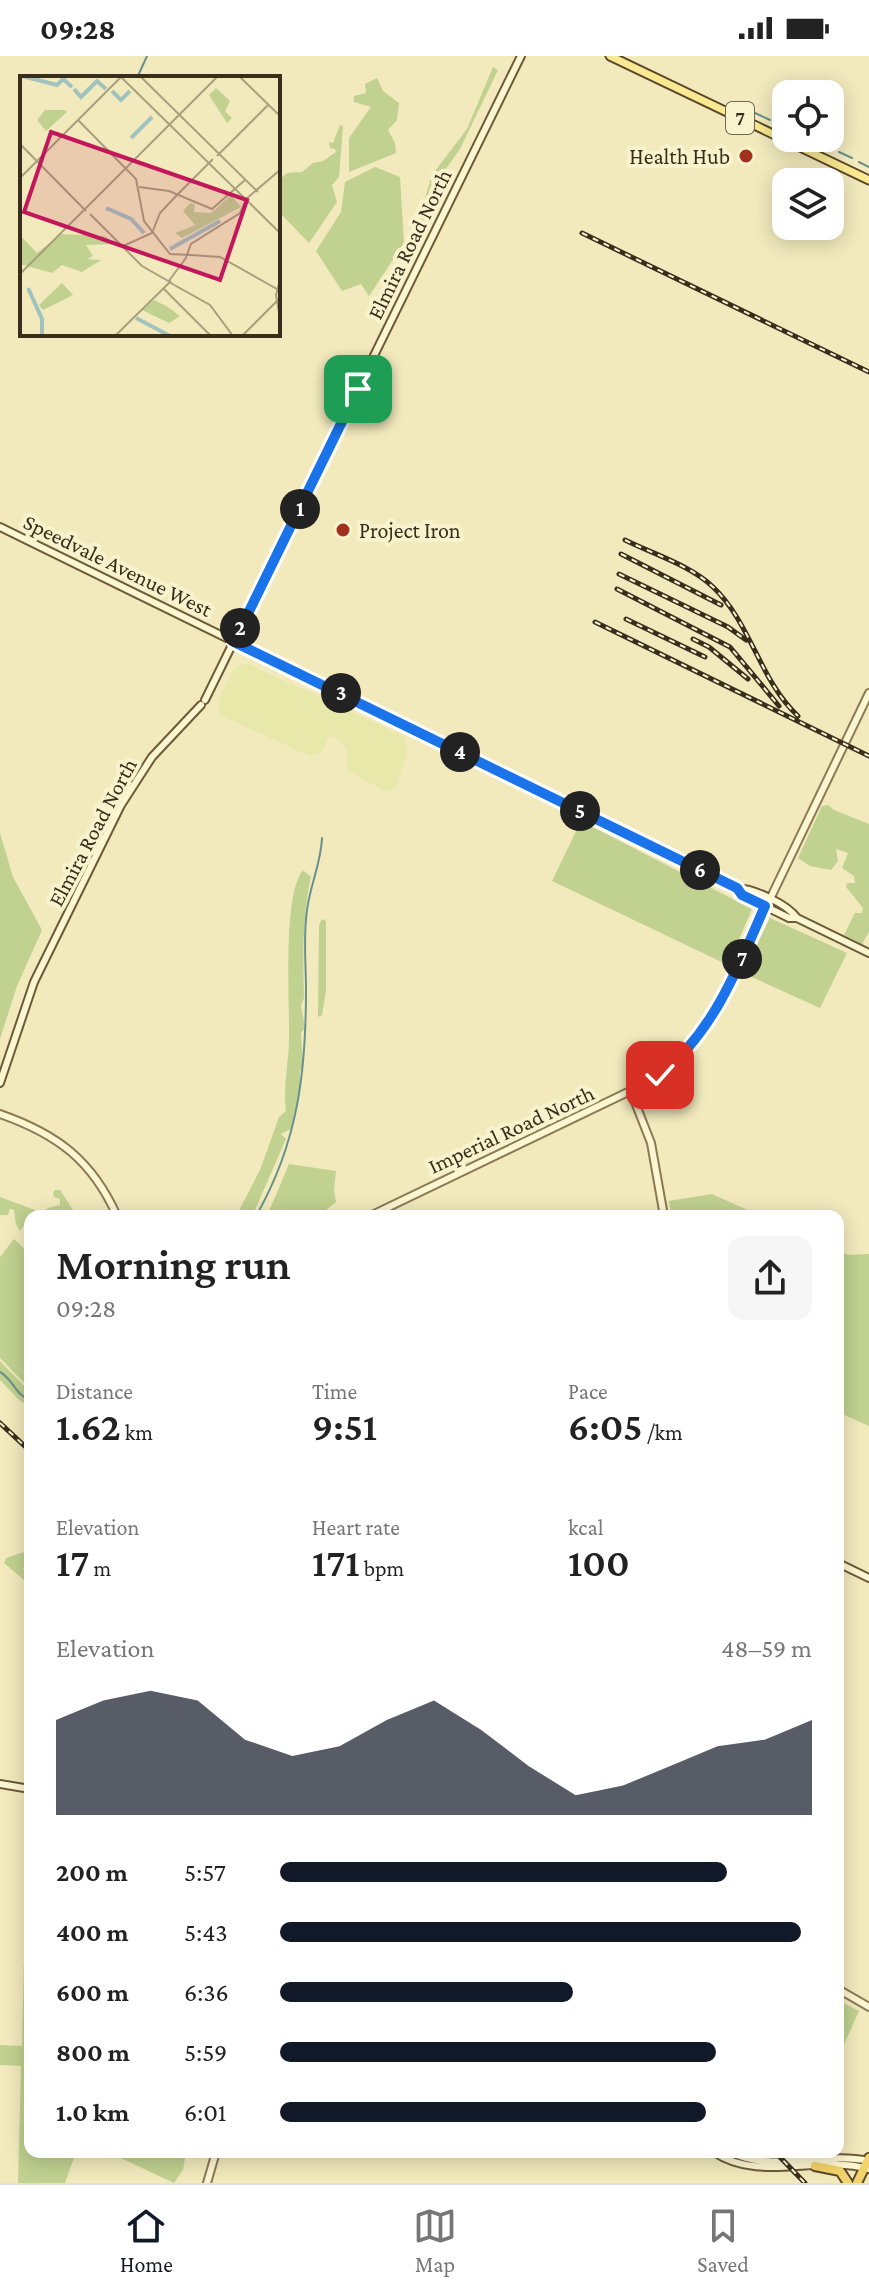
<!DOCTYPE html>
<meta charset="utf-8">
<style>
body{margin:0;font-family:"Crimson Pro",serif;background:#f6f6f6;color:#222;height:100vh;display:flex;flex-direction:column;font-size:30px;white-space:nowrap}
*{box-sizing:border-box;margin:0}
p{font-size:26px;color:#767676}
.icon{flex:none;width:44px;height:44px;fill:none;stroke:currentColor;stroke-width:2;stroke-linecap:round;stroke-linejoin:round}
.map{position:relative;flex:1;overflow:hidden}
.sheet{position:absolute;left:24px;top:1154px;width:820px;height:948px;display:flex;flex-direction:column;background:#fff;border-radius:16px;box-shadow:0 4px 20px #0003}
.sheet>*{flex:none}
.controls{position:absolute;left:772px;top:24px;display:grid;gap:16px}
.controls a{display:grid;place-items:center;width:72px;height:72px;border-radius:16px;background:#fff;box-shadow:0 4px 20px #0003;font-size:40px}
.pin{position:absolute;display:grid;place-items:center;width:68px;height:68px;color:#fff;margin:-34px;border-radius:16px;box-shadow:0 4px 12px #0006}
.km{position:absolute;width:40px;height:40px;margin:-20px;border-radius:50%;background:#222;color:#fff;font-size:22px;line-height:40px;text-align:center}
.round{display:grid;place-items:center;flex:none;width:84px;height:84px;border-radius:16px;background:#f6f6f6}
.headline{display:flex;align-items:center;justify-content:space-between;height:136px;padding:0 32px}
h1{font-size:44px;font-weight:600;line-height:60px}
.figures{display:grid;grid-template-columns:repeat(3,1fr);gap:12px;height:136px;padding:8px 32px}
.figures div{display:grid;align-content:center}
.figures b{font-size:40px;font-weight:600}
.figures small{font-size:22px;font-weight:400}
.figures p{font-size:22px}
.chart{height:224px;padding:16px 32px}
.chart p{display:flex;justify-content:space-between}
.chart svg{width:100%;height:144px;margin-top:8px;fill:#111827;opacity:.7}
ul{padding:0 32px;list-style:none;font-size:26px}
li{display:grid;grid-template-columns:128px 96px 1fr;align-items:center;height:60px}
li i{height:20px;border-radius:10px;background:#111827}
.status{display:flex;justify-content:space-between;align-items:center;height:56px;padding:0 40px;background:#fff;direction:ltr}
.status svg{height:22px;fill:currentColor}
.tab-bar{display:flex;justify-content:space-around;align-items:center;height:112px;border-top:2px solid #e0e0e0;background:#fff;font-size:22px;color:#767676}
.tab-bar a{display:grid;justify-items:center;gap:4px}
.tab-bar .on{color:#111827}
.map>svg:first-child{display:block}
</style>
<div class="status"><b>09:28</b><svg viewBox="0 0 49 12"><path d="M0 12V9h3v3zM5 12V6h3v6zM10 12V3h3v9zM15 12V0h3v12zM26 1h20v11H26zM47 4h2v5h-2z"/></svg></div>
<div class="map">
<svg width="869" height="2127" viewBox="0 0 869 2127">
<rect width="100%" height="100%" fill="#f2eabd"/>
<path fill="#e8e8aa" d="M242,608H248L404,680L408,695L395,733L386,736L350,716L347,711V694L335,680L328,682L321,697L310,700L221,660L218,655L220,641L232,616Z"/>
<path fill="#c0d190" d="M493,11L498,14L460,93L441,120L426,170H421L413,182L432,119L467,73Z
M377,22L383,35L399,47L397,64L388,74L395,87L396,97L349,116V82L371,51L354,46V40L366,37L365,28Z
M340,69L343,70L339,121L332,129L337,146L309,187L278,155V125L287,117L302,116L313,107L323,105L336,96L335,93L330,92L329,86L333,87Z
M375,111L400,121L404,187L369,240L361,228L342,235L316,195L341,156L345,126Z
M828,749L834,754L869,768V876L862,888L844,879L855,857H862L863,852L846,831L847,827H855L854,820L842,812L848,797L836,793L838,805L831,814L810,810L798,802L822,750Z
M581,765L752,853L728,909L552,825Z
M0,777L13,821L42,874L17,930L0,983Z
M303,814L311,821C302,859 303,902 304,942L301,950L305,972L301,977L303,1010L300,1015V1033L291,1073L281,1078L286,1083L255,1154L251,1160H236L260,1114L279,1061L286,1055C283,1033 288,1010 289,987C290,950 282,839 303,814Z
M770,862L847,897L820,952L743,917Z
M322,863L326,865V934L322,959L318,961L319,869Z
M289,1108L336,1115L334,1134L336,1146L319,1160H267Z
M55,1134H60L77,1160H38L48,1152L60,1149V1143L54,1141L53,1137Z
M712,1138L761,1160H671L669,1145Z
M0,1141L35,1154L20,1175L16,1168L14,1154L10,1153L8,1159H0Z
M14,1183L30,1198V1333L0,1302V1201Z
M838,1194L848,1199L869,1198V1370L838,1356C838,1336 847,1310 838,1292Z
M0,1305L30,1336V1351L19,1344L0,1324Z
M30,1494V1503L23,1513L30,1522V1529L4,1507L6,1502Z
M30,1903V2096H76L65,2127H18L21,2010L0,2009V1989L22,1990L24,1904Z
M838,1944L859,1955L838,2002Z
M108,2096H186L183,2114L174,2127Z"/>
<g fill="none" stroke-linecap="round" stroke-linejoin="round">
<path stroke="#68918d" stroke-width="2" d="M137,22L147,0
M755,57L770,64
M777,67L786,71
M809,82L831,93
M839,96L852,102
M859,106L869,111
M256,1160C298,1087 306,1016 306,934C306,908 303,880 307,854C310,829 321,808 322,782
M0,1316C13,1323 16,1340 30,1344"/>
<g stroke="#8c7a54" stroke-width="10">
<path id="tertiary" d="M631,1036L651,1087L664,1160
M0,1058C57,1078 92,1104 117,1160
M370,1160L653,1024L674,1008L699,981L723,941L869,637
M838,1933L869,1951
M207,2127L216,2096"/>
</g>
<g stroke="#6d5b38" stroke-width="10">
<path id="secondary" d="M0,471L737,832L742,839L789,862H797L869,897
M205,644L521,0
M737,832C755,833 787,848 797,862
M0,1027L34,926L121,749L152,701L201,649
M838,1507L869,1522
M0,1728L30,1733
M714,2096C759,2127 818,2098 869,2113
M730,2096C773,2117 824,2095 869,2105"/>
</g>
<g stroke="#594729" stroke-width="11">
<path id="primary" d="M610,0L869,124"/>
</g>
<g stroke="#594729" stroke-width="12">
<path id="trunk" d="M815,2110L840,2115L848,2127
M857,2127L869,2102"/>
</g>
<use href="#tertiary" stroke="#fcf6d1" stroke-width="6"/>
<use href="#secondary" stroke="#fcf6d1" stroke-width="6"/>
<use href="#primary" stroke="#fae990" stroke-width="7"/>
<use href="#trunk" stroke="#f2d26a" stroke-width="8"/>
<g stroke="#392e1b" stroke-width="5">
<path id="rail" d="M582,177L869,316
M625,484C653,498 690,509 713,531C751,567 760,625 798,660
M621,498L721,549
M619,518L728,571L746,584
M617,533L730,591L779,650
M626,563L705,601
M595,566L869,700
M693,583L709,591L748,623
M0,1367L30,1395
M775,2096L805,2127"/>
</g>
<use href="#rail" stroke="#f9f3cd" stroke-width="2" stroke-dasharray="6" stroke-linecap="butt"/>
</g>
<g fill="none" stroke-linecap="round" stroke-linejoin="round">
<g stroke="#fff" stroke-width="16">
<path id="route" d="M358,333L234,586L737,832L742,839L765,850C738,912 714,975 660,1019"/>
</g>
<use href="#route" stroke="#1a73e8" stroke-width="10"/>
</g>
<g fill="#a1311f" stroke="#f9f3cd" stroke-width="3">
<circle cx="746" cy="100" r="8"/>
<circle cx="343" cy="474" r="8"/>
</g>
<g text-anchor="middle" stroke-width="8" stroke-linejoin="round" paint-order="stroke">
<rect fill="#f9f3cd" stroke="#736950" stroke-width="2" x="726" y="46" width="28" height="32" rx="6"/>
<g font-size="20" font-weight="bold" fill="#392e1b">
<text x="740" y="69">7</text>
</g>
<g font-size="22" fill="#392e1b" stroke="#f9f3cd" text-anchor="end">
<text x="730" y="108">Health Hub</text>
<text x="359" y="482" text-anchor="start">Project Iron</text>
</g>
<g font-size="22" fill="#392e1b" stroke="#f9f3cd">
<text transform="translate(409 188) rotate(-64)" y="8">Elmira Road North</text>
<text transform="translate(118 509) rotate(26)" y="8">Speedvale Avenue West</text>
<text transform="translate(92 776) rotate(-62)" y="8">Elmira Road North</text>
<text transform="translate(511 1073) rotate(-25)" y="8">Imperial Road North</text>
</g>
</g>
<g transform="translate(20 20)">
<rect width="260" height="260" fill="#f2eabd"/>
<path d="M196,12L210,25L205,35L212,42L207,47L189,19ZM25,34H45L47,36L26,55L17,44ZM211,119L221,131L162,162L155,157L175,149L163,135L170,127L175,128L174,136L191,137ZM41,158L85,160L94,168L66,169L73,180L67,183L81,184L62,196L42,189L32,197L0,188V159L17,177ZM42,207L53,219L23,234L19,229ZM134,224L148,231L160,240L149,247L122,234Z" fill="#c0d190"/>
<path fill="none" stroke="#a1c3be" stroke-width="4" d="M2,0L37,9L43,3L52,11M54,13L61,21L77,5L86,13M92,15L101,24L110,15M111,62L132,41M86,132L111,143L124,157M150,173L200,145M8,212L22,243V260M116,242L150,260"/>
<path fill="none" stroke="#a89f7c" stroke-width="2" d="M120,0L238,116M219,0L260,40M101,1L260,157M58,44L116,103L124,145L150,178L171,179M0,68L66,135M197,80L248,29M0,102L102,0M119,111L149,115L192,133L225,104M156,120L193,83M70,138L122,190L150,206M101,171L132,157L140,137L156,120M171,179L200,181L257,213M165,184L171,168L220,137L226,123L260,94M0,198L198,0M260,204L256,219L260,242M148,206L166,182M149,206L190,229L213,260M144,213L191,260M95,260L151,205M222,260L257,225"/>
<path fill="#c2185b" fill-opacity="0.15" stroke="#c2185b" stroke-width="4" d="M31,56L227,124L200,204L4,136Z"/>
<rect width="260" height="260" fill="none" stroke="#392e1b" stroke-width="4"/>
</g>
</svg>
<div class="controls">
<a><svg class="icon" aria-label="locate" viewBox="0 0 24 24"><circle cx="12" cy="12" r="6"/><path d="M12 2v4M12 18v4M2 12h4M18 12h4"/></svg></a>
<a><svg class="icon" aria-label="layers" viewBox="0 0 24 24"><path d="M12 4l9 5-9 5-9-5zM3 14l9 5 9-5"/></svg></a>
</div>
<div class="pin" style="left:358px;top:333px;background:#1e9e55"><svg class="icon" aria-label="arrive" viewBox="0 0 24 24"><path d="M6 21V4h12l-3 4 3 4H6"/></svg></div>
<div class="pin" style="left:660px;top:1019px;background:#d93025"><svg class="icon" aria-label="check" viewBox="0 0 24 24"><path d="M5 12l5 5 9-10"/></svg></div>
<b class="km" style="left:300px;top:453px">1</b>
<b class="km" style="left:240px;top:572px">2</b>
<b class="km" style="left:341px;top:637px">3</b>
<b class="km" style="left:460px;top:696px">4</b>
<b class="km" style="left:580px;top:755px">5</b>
<b class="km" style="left:700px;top:814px">6</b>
<b class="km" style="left:742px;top:903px">7</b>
<section class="sheet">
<div class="headline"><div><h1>Morning run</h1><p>09:28</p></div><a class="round"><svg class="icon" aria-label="share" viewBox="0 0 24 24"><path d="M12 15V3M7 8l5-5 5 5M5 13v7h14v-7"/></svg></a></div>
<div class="figures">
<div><p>Distance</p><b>1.62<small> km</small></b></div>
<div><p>Time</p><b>9:51</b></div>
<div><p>Pace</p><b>6:05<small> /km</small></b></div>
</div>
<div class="figures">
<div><p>Elevation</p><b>17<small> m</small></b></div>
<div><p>Heart rate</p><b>171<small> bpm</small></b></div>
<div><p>kcal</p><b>100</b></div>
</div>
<div class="chart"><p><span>Elevation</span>48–59 m</p>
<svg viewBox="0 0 160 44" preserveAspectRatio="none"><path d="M0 44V15L10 9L20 6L30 9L40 21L50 26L60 23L70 15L80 9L90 18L100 29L110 38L120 35L130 29L140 23L150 21L160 15V44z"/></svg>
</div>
<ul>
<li><b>200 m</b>5:57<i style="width:84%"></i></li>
<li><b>400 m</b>5:43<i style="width:98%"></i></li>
<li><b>600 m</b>6:36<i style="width:55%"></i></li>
<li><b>800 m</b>5:59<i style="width:82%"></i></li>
<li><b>1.0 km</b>6:01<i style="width:80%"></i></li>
</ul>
</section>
</div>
<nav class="tab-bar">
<a class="on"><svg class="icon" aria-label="home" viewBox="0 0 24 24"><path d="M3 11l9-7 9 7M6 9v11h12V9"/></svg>Home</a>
<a><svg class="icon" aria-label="map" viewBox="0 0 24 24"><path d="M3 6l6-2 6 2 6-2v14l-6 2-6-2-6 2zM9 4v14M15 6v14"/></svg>Map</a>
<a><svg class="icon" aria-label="saved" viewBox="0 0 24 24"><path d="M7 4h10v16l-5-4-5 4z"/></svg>Saved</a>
</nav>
